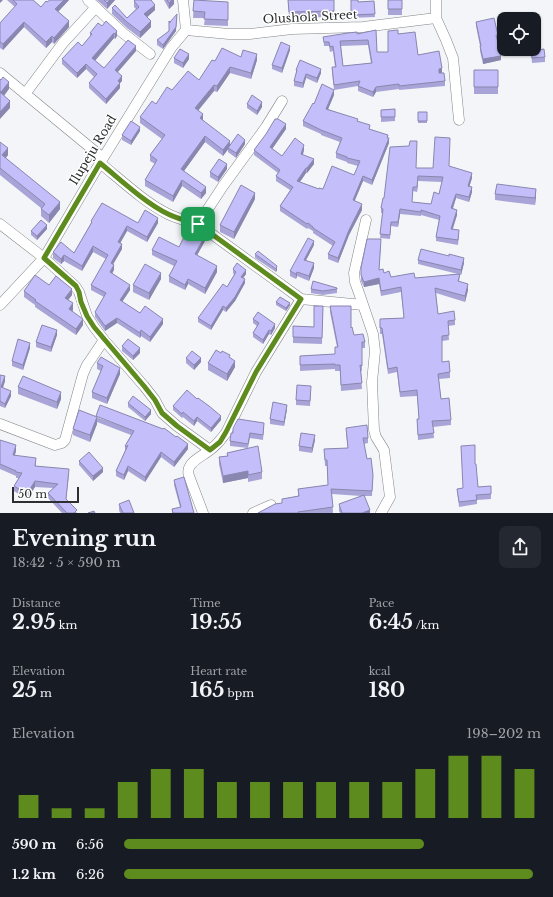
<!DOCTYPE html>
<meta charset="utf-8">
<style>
body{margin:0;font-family:"Libre Baskerville",serif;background:#242831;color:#f1f3f6;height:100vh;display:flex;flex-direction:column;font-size:15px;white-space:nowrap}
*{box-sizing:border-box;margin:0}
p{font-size:13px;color:#9ea1a6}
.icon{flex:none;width:22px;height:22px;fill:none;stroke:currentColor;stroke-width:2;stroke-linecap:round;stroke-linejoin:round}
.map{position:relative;height:513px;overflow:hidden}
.sheet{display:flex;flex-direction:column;background:#171b24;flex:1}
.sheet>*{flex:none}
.controls{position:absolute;left:497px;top:12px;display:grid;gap:8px}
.controls a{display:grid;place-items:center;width:44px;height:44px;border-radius:8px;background:#171b24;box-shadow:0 1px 3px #0004;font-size:20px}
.scale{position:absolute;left:12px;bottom:10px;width:67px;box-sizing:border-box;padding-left:4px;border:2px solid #2d2e2f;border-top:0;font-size:11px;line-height:14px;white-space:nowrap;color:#2d2e2f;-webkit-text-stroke:3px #fff;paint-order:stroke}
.pin{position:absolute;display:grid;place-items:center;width:34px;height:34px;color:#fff;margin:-17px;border-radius:8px;box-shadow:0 2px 6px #0006}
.round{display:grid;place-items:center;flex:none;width:42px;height:42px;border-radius:8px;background:#242831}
.headline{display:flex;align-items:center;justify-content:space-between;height:68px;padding:0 12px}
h1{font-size:22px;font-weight:700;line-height:30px}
.stats{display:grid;grid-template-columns:repeat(3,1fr);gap:6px;height:68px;padding:4px 12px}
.stats div{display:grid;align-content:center}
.stats b{font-size:20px;font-weight:700}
.stats small{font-size:11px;font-weight:400}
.stats p{font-size:11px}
.chart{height:112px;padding:8px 12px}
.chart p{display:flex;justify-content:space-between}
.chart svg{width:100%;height:72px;margin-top:4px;stroke:#5d8b1d;stroke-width:6}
ul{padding:0 12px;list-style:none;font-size:13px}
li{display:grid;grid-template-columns:64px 48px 1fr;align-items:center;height:30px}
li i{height:10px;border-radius:5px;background:#5d8b1d}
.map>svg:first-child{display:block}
</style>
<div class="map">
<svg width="553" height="513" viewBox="0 0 553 513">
<rect width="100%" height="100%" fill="#f3f5f8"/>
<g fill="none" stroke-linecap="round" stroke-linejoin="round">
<g stroke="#838587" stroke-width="11">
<path id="street" d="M88,0L123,33L150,54
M436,0V18L446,40L453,58L459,120
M186,30L229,34H250L292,29L363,27L436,18
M0,73L103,158
M25,94L63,43L96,7
M100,163C121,180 144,202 168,214C178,219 188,221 198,224L301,299L363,305
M366,220L354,273L355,282L359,293L373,334L375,351L372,382L374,430L376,437L384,450L390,497L381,513
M0,224L44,258L75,286L79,292L87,316L94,327L104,340L144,386L155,400L162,413L177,426L210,450
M198,224L223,186L266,127L282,101
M0,305L44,258L100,163L171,48L186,30L183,0
M0,424L55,445L62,443L65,440L83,374L87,365L104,340
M203,513L189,476C188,473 188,469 190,466C194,459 204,455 210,450C217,445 221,439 226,433L256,372L301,299
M253,513L271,505"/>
</g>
<use href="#street" stroke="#fff" stroke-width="10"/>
</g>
<path fill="#a9a4d7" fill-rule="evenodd" d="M7,0H33L41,7L50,0H69L58,12L69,27L54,44L52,42L46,48L24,27L3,50L0,48V23L15,7Z
M97,0H115L107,9Z
M164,0H174V4L169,9Z
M194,0L228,8V26L204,25L205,18H193Z
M288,0H334V17L289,18Z
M351,0L358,2L374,1L375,17L351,18Z
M388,0H402V15H388Z
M134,1L155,10L147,17L151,27L140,38L127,28L112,14V8L127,18L136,9L134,7Z
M106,21L117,36L115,39L114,38L95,61L104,68L136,51L118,72L122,81L120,83V88L106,104L89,88V83L94,77L86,69L77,78L62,64V59L82,46L90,37V33L102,26Z
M476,22L498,40H497L501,60L483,64L480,51V46L476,26Z
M376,30L377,52H388L398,34L418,55L442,73L445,81V86L399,90V89L376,92L373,97L358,91V86L334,90L332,72V67H335L333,51L330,52L329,46H324L323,37L357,34ZM368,45L371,63L343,66L341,46Z
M169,31H176L163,49L157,45V40Z
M290,50L282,73L272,69V65Z
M531,51L545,57V62L532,63Z
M241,57L257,60L251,79L230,73L217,92L214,91L198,111L203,120L230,146L245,144L236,158L228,152V148L223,156L205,142L184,171L206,193L201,199L182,186L173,202L145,186V180L155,164L150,161V155L162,139L140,123V117L172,90L199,80L215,61Z
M174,58L189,59L183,68L174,63Z
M296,70L321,73L317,83L306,78L303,88L294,86V81L296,74Z
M474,70H498V94H474Z
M334,95L328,109L358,121L370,129L388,138L389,143L372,185L363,181L354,201L362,210L349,235L338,263L328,259V254L333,246L313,233V231L308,228L307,229L280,211V206L290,190L276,181V176L278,173L254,155V150L266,135V134L286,129L272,149L282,156L304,150L303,155L314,164L307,173H306L300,182L319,189H323L354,175L358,166L347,163V162L336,158V153L340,142L321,135V134L303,126V121L314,104Z
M247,104L262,107L257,115L247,108Z
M395,109V121L381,122V110Z
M418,112H427V123H418Z
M140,131L131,145L122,140V135Z
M0,142L8,155L6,158L60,209L49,223L41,216V208L0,175Z
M409,146L416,168H433L449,166L472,178L469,187L472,192L469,202L456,198L453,209L457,215L453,229L459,235L458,245L436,241V237L439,220L421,215V216L400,214L398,227L391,226L390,239L380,238L383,213H381V208L384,198ZM418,181L442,182L439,194L431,204L412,202L413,191L417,192Z
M227,169L218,182L210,177V172Z
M495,194L536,196L535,205L495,200Z
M255,199L234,239L220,232V225Z
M91,221L138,223H158L147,242L127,231L120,243L122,249L113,264L114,270L112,273L130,290L122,302L140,313L163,324L150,342L141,336L140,338L117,323L105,331L95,317V312L104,297L91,290V285L106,259L93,252L82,271L64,261L61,264L53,258V252L74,253L91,223Z
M47,229L37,240L31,235V231Z
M205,241L197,255L217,272L205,294L188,284L185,290L169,282V276L174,266L152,255V250L179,247Z
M314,245L306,260L314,268L309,281L297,276L296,279L290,276V271Z
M381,245L379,270L391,277L415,278L458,274L418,264V260L464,263L461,275L460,274L459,282L468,290L465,302L436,293L438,314L455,320V325L448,326L449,340L442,341V362L450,372V378L439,379L441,399L451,420V425L433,427L434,438L418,440L417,419H419L417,396L400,397L397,372L388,374L382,334H380V319L404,318L401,292L381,296L379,284L364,287L361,281V268Z
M255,254L277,270L276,272L255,258Z
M233,269L246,274L243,278L245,283L235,301L226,312L223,310L211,330L198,322V318L227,287L234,275L233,273Z
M161,279L149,300L133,292V285Z
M49,285L72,295L68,300L73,310L72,311L83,325L76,335L35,307V305L24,297V291Z
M337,288V293L323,295L311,293V289Z
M276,302L290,305L286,311L276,305Z
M323,306L322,344L293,343V326L314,327Z
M330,306L351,328L354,335L365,342V348H362V371H361L362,389L341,391L340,371H335V369L300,371V356L335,354L337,347L330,312Z
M253,319L275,328L271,335L269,334L263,344L253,337V333L257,326L253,323Z
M57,335L51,352L36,347V342Z
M122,346L140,353L133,360L122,351Z
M30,348L23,370L12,366V361Z
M186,358L201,362L194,370L186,363Z
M230,358L235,367L227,381L208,370V363Z
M97,363L120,374L107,404L92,398V392L101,371L97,369Z
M0,375L5,381L3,388L11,396L5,408L0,406Z
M18,387L61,399L57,409L18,394Z
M311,391L310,406L296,405V400Z
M128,403L151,414L145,421L128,407Z
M173,406L221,420L211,432L197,421L194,426L183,417L182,418L173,410Z
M287,409L284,426L270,424V419Z
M96,417L188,449L174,467L161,457L145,482L128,471L124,480L116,476V471L125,451V446L131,435L97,422V424L90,442L73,435V429Z
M264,428L263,440L250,438L248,448L262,472V479L248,482V478L223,483L219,464V457L227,456V453L248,448L230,446V441L233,433Z
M346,428L368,438V443L364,444L367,459L373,475L372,496H364L370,513H340L339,511V504L361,496L332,494L333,513H257L282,503V499L298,496V489L328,485L327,466H325L324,449L348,448L346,434Z
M0,440L16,451L15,455L36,463V466L69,474L66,500L77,513H62L48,498V493L53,488L35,487L27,499L14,491V486L19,478H16V476L0,469Z
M315,440L312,453L299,451V446Z
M79,461L103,472L93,481L79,465Z
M475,464L478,487L491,486V499L477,500V504L459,507L457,489L463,488Z
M174,480L194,513H172V509L180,507L174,485Z
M119,504L134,513H120L119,510Z"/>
<path fill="#8986af" d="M0,0H3L0,3Z
M64,0H69L55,15V9Z
M110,0H115L107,9V3Z
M172,0H174V4L169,9V3Z
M155,5V10L144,20V14Z
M177,14L176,31L163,49V45Z
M69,21V27L54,44V38Z
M151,21V27L140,38V32Z
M24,22V27L3,50V44Z
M117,31V36L115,39V34Z
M114,33V38L92,64V58Z
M52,36V42L46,48V42Z
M136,46V51L115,75V70Z
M290,46V50L282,73V68Z
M189,54V59L183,68V63Z
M257,54V60L251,79V73Z
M501,56V60L483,64V59Z
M86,64V69L77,78V73Z
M230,67V73L217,92V86Z
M442,68V73H439V69Z
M321,69V73L317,83V78Z
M306,74V78L303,88V83Z
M122,76V81L120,83V88L106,104V99L118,81Z
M9,82V89L1,100V92Z
M214,85V91L195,114V108Z
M376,87V92L373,97V92Z
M334,90V95L326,114V109Z
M10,101V108L0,119V112Z
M262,102V107L257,115V111Z
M203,114V120L200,124V118Z
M286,124V129L270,152V147Z
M140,127V131L131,145V141Z
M205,136V142L181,175V169Z
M389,138V143L372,185V180Z
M245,140V144L236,158V153Z
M230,141V147L223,156V150Z
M304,145V150L301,159V154Z
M8,148V155L2,162V155Z
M314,159V164L307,173V168Z
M227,164V169L218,182V177Z
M306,168V173L297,186V181Z
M472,173V178L468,191V186Z
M363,176V181L353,205V200Z
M418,176V181L417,192V187Z
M182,180V186L173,202V196Z
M206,187V193L201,199V193Z
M472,187V192L469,202V197Z
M536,189V196L535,205V198Z
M255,193V199L234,239V232Z
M456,194V198L451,213V208Z
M60,202V209L49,223V215Z
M362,204V210L349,235L338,263V258L349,230Z
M400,209V214L398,227V222Z
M457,210V215L451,233V229Z
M158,218V223L147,242V237Z
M47,225V229L37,240V236Z
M127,226V231L118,247V242Z
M205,236V241L195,259V254Z
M314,241V245L304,264V260Z
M122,244V249L111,268V263Z
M93,246V252L82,271V266Z
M64,255V261L61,264V259Z
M464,258V263L461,275V270Z
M314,263V268L309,281V276Z
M114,265V270L110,277V272Z
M217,266V272L205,294V288Z
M277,266V270L276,272V269Z
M246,270V274L241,281V277Z
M297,272V276L296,279V274Z
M161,273V279L149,300V293Z
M379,278V284L364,287V282Z
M188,279V284L185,290V285Z
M245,279V283L235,301L226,312V308Z
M468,284V290L465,302V296Z
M130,285V290L120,305V300Z
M72,289V295L65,304V298Z
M73,303V310L69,315V309Z
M290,303V305L286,311V308Z
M223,306V310L211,330V326Z
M117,318V323L105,331V326Z
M83,319V325L76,335V329Z
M163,319V324L150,342V337Z
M275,324V328L271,335V331Z
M57,330V335L51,352V347Z
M141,330V336L140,338V333Z
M269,330V334L263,344V340Z
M30,343V348L23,370V365Z
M140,348V353L133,360V356Z
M201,358V362L194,370V365Z
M235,361V367L227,381V374Z
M120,368V374L107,404V398Z
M5,376V381L1,392V387Z
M11,391V396L5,408V404Z
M61,392V399L57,409V402Z
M287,405V409L284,426V422Z
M151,410V414L145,421V417Z
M221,416V420L211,432V428Z
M97,417V424L90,442V435Z
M197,417V421L194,426V421Z
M315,435V440L312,453V448Z
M188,444V449L174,467V462Z
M16,445V451L13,460V455Z
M161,452V457L145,482V477Z
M128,466V471L124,480V475Z
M103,468V472L93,481V476Z
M248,471V478L223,483V476Z
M35,481V487L27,499V494Z
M370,510V513H362Z"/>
<path fill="#c4bffa" stroke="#8986af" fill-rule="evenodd" d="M13,0H33L41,7L46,1L47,2L50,0H64L55,9L69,21L54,38L52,36L46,42L24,22L3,44L0,42V23L17,4Z
M104,0H110L107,3Z
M135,0H151L155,5L144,14L151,21L140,32L127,22L112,8L115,5L127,18L139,7L134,1Z
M167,0H172L169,3Z
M194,0L228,2V20L204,19L205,12L193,11Z
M288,0H334V11L289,12Z
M351,0H358V2L374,1L375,14L351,15Z
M388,0H402V9H388Z
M177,14L176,27L163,45L157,40L169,31V21L170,23V22Z
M494,18L498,35H496L501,56L483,59L480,46H481L476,22Z
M106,21L117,31L115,34L114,33L92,58L104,68L128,40L136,46L115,70L122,76L118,81L120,83L106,99L89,83L97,74L86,64L77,73L62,59L78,42L82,46L92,34L90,33L98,23L102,26Z
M376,30L377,52H388V31L398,30V34L415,32L418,55L439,51L442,68L439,69V73H444L445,81L399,86V84L376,87L373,92L358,86L360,81L334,85L332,67H336L333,46L330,47L329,42H324L323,37L348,33L357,32V34ZM368,40L372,63L343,66L340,41Z
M281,42L290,46L282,68L272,65Z
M222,48L241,57L243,50L257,54L251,73L230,67L217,86L214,85L195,108L203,114L200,118L230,141L223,150L205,136L181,169L206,187L201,193L182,180L173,196L145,180L157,160L150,155L165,135L140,117L152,101L156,104L167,87L172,90L188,71L199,80L212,60L215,61Z
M180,49L189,54L183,63L174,58Z
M544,49L545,57L532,58L531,51Z
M300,60L321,69L317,78L306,74L303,83L294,81L297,70H296Z
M474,70H498V87H474Z
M3,77L9,82L1,92L0,91V79L1,80Z
M322,84L334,90L326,109L358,119L357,121L370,125L369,129L388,135L387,138H389L372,180L363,176L353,200L362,204L349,230L338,258L328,254L335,242L313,228V227L308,223L307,224L280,206L293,187L276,176L280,170L254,150L266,134L275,119H278L286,124L270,147L282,156L295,138L304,145L301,154L314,159L307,168H306L297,181L319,189V188L323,189L332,166L354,175L360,161L347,158V157L336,153L342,138L321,130L303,121L313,103L314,104Z
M0,92L10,101L0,112Z
M252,95L262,102L257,111L247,104Z
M395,109V117H381V110Z
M418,112H427V121H418Z
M131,121L140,127L131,141L122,135Z
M238,134L245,140L236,153L228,148Z
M435,137L450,138L449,166L472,173L468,186L472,187L469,197L456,194L451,208L457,210L451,229L459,230L458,240L436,237L440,216L421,210V212L400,209L398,222H391L390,235L380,234L383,209L381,208L383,198H384L390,147L409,146L410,141H417L416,168H433ZM418,176L443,177L439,194L434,192L431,204L412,202L413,187H417Z
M0,142L8,148L2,155L60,202L49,215L41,209L45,204L0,168Z
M219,159L227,164L218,177L210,172Z
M497,184L536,189L535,198L495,194Z
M241,185L255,193L234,232L220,225Z
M102,203L138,223L145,210L158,218L147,237L127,226L118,242L122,244L111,263L114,265L110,272L130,285L120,300L140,313L145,306L163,319L150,337L141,330L140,333L117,318L105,326L95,312L106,293L91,285L108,255L93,246L82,266L64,255L61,259L53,252L61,242L74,253L92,222L91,221Z
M41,220L47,225L37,236L31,231Z
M189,227L205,236L195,254L217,266L205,288L188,279L185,285L169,276L177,261L152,250L159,237L179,247Z
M308,238L314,241L304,260L314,263L309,276L297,272L296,274L290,271Z
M367,239H381L379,270L383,269L384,273L389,271L391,277L414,273L415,278L460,274L458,281L468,284L465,296L435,288L438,314L454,311L455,320L448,321L449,335L442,336V362L449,361L450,372L438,374L441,399L449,398L451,420L432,421L434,433L418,435L417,419H419L417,390L400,392L397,367L388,369L382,328H380V319L404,318L401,287L381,291L379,278L364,282L361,275V268Z
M421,249L449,256V254L464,258L461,270L418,260Z
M258,251L277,266L276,269L255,254Z
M237,263L246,270L241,277L245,279L235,297L226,308L223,306L211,326L198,318L223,284L227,287L236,272L233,269Z
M145,264L161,273L149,293L133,285Z
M35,275L49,285L56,276L72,289L65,298L73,303L69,309L83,319L76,329L35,301L36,300L24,291Z
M313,281L337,288V289L323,291L311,289Z
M280,297L290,303L286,308L276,302Z
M314,306H323L322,338L293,337V326L314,327Z
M330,306H351V328L352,327L354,335L363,334L365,342H362V366L360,365L362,383L341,385L340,365H335V364L300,365V356L335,354V347H338Z
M258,312L275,324L271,331L269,330L263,340L253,333L259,323L253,319Z
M42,325L57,330L51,347L36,342Z
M18,339L30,343L23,365L12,361Z
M128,339L140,348L133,356L122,346Z
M216,350L221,353L222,351L230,355L229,357L235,361L227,374L208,363Z
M192,351L201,358L194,365L186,358Z
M101,357L120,368L107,398L92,392L103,366L97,363Z
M0,375L5,376L1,387L11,391L5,404L0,401Z
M23,376L61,392L57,402L18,387Z
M297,385L311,386L310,401L296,400Z
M187,390L197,399L198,398L209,406L221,416L211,428L197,417L194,421L183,412L182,414L173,406Z
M133,396L151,410L145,417L128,403Z
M273,402L287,405L284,422L270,419Z
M100,405L163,429L164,428L176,437L177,436L188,444L174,462L161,452L145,477L128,466L124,475L116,471L128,445L126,447L125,446L134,431L96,416Z
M79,410L97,417L90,435L73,429Z
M238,419L264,423L263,435L250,433L248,444L230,441L231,433H233V428Z
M367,425L368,438H363L367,459L371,458L373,475L372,491L331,489L333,507L298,512V513H258L275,504L282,503V499L299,496L298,489L328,485L327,460H325L324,449L348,448L346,428Z
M301,433L315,435L312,448L299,446Z
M0,440L16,445L13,455L36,458L35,466L69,469L66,499L77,510L74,513H67L48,493L58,484L35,481L27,494L14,486L22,473L16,472V471L0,464Z
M475,445V464H476L478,487L491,486V494L476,495L477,500L459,502L457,489L463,488L461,446Z
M258,446L262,472L248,475V471L223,476L219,457L228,456L227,453Z
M89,452L103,468L93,476L79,461Z
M184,477L194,513H173L172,509L181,507L174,480Z
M364,495L370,510L362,513H342L339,504Z
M129,500L134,513H123L119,504Z
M94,511L95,513H88Z"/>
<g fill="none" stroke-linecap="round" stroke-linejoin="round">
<g stroke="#fff" stroke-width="8">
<path id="route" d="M100,163C121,180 144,202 168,214C178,219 188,221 198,224L301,299L256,372L226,432L220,442L210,450L177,426L162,413L155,400L144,386L94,327L87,316L81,302L79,292L76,286L44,258Z"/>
</g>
<use href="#route" stroke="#5d8b1d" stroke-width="5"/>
</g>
<g text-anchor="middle" stroke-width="3" stroke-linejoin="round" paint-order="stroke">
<g font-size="12" fill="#2d2e2f" stroke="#fff">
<text transform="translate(310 17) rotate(-3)" y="4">Olushola Street</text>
<text transform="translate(93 150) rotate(-59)" y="4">Ilupeju Road</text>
</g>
</g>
</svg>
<div class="controls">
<a><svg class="icon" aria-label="locate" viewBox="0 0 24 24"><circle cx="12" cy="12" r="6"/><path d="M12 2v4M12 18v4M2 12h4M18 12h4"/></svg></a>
</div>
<div class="scale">50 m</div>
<div class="pin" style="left:198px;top:224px;background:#1e9e55"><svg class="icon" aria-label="arrive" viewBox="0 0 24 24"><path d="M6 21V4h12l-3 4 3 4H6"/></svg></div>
</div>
<section class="sheet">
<div class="headline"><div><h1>Evening run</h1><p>18:42 · 5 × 590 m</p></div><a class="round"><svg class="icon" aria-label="share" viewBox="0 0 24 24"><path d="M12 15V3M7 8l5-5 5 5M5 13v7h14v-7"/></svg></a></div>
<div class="stats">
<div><p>Distance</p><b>2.95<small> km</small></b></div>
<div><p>Time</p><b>19:55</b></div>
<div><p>Pace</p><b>6:45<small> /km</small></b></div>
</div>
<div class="stats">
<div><p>Elevation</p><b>25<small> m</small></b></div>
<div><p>Heart rate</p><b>165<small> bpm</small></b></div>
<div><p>kcal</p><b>180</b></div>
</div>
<div class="chart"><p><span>Elevation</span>198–202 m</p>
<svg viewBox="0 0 160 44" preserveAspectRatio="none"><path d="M5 44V30M15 44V38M25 44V38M35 44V22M45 44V14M55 44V14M65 44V22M75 44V22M85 44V22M95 44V22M105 44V22M115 44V22M125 44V14M135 44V6M145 44V6M155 44V14"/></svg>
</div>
<ul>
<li><b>590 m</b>6:56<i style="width:72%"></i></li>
<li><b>1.2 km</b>6:26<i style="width:98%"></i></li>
</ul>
</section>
